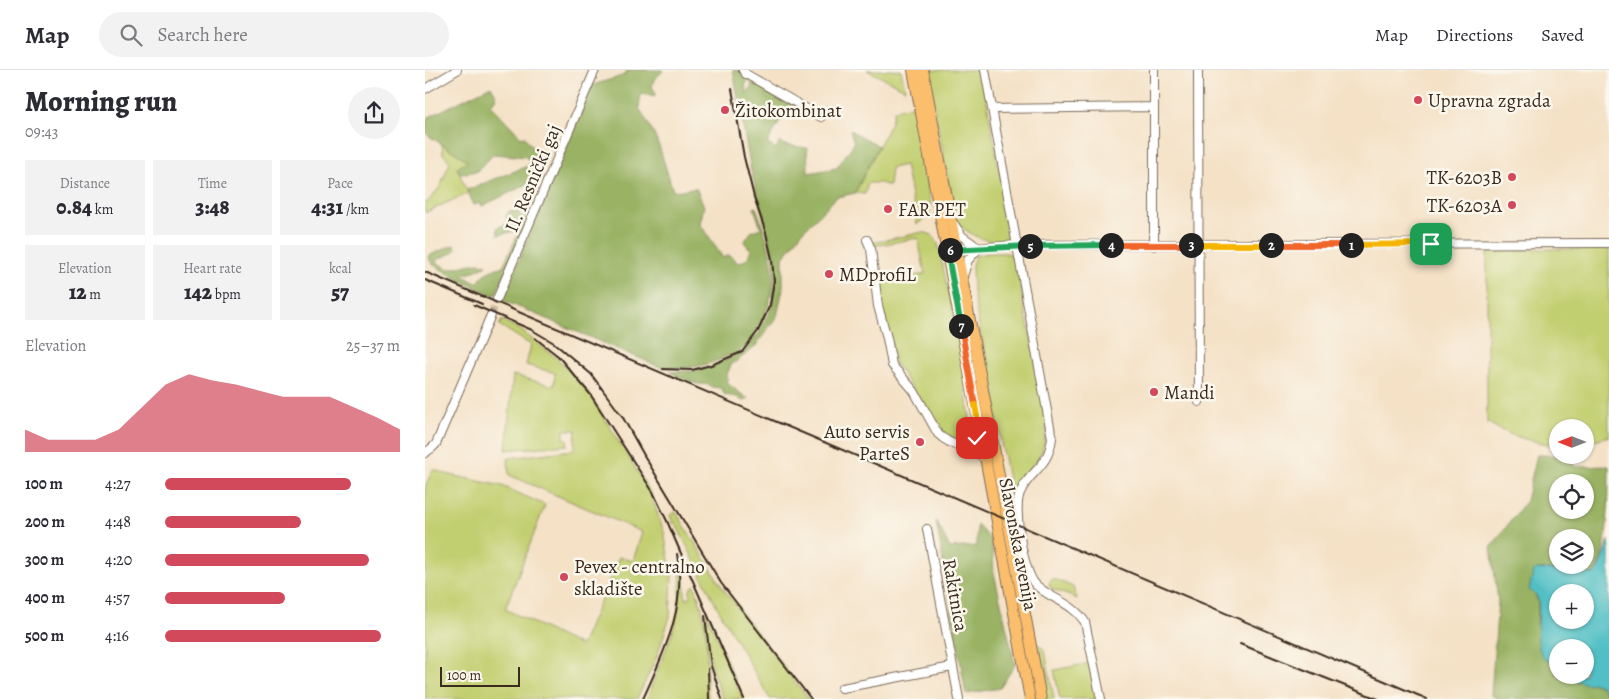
<!DOCTYPE html>
<meta charset="utf-8">
<style>
body{margin:0;font-family:Alegreya,serif;background:#f2f2f3;color:#2b2b33;height:100vh;display:flex;flex-direction:column;font-size:19px;white-space:nowrap}
*{box-sizing:border-box;margin:0}
p{font-size:16px;color:#7c7c81}
.icon{flex:none;width:28px;height:28px;fill:none;stroke:currentColor;stroke-width:2;stroke-linecap:round;stroke-linejoin:round}
.map{position:relative;flex:1;overflow:hidden}
.side{display:flex;flex-direction:column;background:#fff;width:425px}
.side>*{flex:none}
.needle{width:32px;rotate:270deg}
.fabs{position:absolute;left:1124px;top:349px;display:grid;gap:10px}
.fabs a{display:grid;place-items:center;width:45px;height:45px;border-radius:50%;background:#fff;box-shadow:0 1px 4px #0004;font-size:25px}
.scale{position:absolute;left:15px;bottom:12px;width:80px;box-sizing:border-box;padding-left:5px;border:2px solid #3b2a1e;border-top:0;font-size:14px;line-height:18px;white-space:nowrap;color:#3b2a1e;-webkit-text-stroke:4px #fbf7ec;paint-order:stroke}
.pin{position:absolute;display:grid;place-items:center;width:42px;height:42px;color:#fff;margin:-21px;border-radius:10px;box-shadow:0 2px 8px #0006}
.km{position:absolute;width:25px;height:25px;margin:-12px;border-radius:50%;background:#222;color:#fff;font-size:14px;line-height:25px;text-align:center}
.round{display:grid;place-items:center;flex:none;width:52px;height:52px;border-radius:26px;background:#f2f2f3}
.head{display:flex;align-items:center;justify-content:space-between;height:85px;padding:0 25px}
h1{font-size:28px;font-weight:800;line-height:38px}
.stats{display:grid;grid-template-columns:repeat(3,1fr);gap:8px;height:85px;padding:5px 25px}
.stats div{display:grid;align-content:center;border-radius:0px;background:#f2f2f3;text-align:center}
.stats b{font-size:21px;font-weight:800}
.stats small{font-size:14px;font-weight:400}
.stats p{font-size:14px}
.chart{height:140px;padding:10px 25px}
.chart p{display:flex;justify-content:space-between}
.chart svg{width:100%;height:90px;margin-top:5px;fill:#d1495b;opacity:.7}
ul{padding:0 25px;list-style:none;font-size:16px}
li{display:grid;grid-template-columns:80px 60px 1fr;align-items:center;height:38px}
li i{height:12px;border-radius:6px;background:#d1495b}
header{display:flex;align-items:center;gap:30px;box-sizing:border-box;height:70px;padding:0 25px;background:#fff;border-bottom:1px solid #e1e1e2}
header strong{font-size:24px}
nav{display:flex;gap:28px;margin-inline-start:auto;font-size:18px}
.search{width:350px;height:45px;background:#f2f2f3;display:flex;align-items:center;gap:12px;box-sizing:border-box;padding:0 18px;border-radius:28px;color:#7c7c81;font-size:19px}
main{display:flex;flex:1;min-height:0}
.map>svg:first-child{display:block}
</style>
<header>
<strong>Map</strong>
<div class="search"><svg class="icon" aria-label="search" viewBox="0 0 24 24"><circle cx="10" cy="10" r="6"/><path d="M15 15l6 6"/></svg>Search here</div>
<nav><a>Map</a><a>Directions</a><a>Saved</a></nav>
</header>
<main>
<section class="side">
<div class="head"><div><h1>Morning run</h1><p>09:43</p></div><a class="round"><svg class="icon" aria-label="share" viewBox="0 0 24 24"><path d="M12 15V3M7 8l5-5 5 5M5 13v7h14v-7"/></svg></a></div>
<div class="stats">
<div><p>Distance</p><b>0.84<small> km</small></b></div>
<div><p>Time</p><b>3:48</b></div>
<div><p>Pace</p><b>4:31<small> /km</small></b></div>
</div>
<div class="stats">
<div><p>Elevation</p><b>12<small> m</small></b></div>
<div><p>Heart rate</p><b>142<small> bpm</small></b></div>
<div><p>kcal</p><b>57</b></div>
</div>
<div class="chart"><p><span>Elevation</span>25–37 m</p>
<svg viewBox="0 0 160 44" preserveAspectRatio="none"><path d="M0 44V33L10 38L20 38L30 38L40 33L50 22L60 11L70 6L80 9L90 11L100 14L110 17L120 17L130 17L140 22L150 27L160 33V44z"/></svg>
</div>
<ul>
<li><b>100 m</b>4:27<i style="width:79%"></i></li>
<li><b>200 m</b>4:48<i style="width:58%"></i></li>
<li><b>300 m</b>4:20<i style="width:87%"></i></li>
<li><b>400 m</b>4:57<i style="width:51%"></i></li>
<li><b>500 m</b>4:16<i style="width:92%"></i></li>
</ul>
</section>
<div class="map">
<svg width="1184" height="629" viewBox="0 0 1184 629">
<rect width="100%" height="100%" fill="#fbf7ec"/>
<filter id="ink" filterUnits="userSpaceOnUse"><feTurbulence type="fractalNoise" baseFrequency=".02" numOctaves="2"/><feDisplacementMap in="SourceGraphic" scale="10" xChannelSelector="R" yChannelSelector="G"/><feConvolveMatrix kernelMatrix="1 2 1 2 8 2 1 2 1" color-interpolation-filters="sRGB"/></filter>
<filter id="wash" filterUnits="userSpaceOnUse"><feTurbulence type="fractalNoise" baseFrequency=".0096" numOctaves="4" result="noise"/><feDisplacementMap in="SourceGraphic" scale="20" xChannelSelector="R" yChannelSelector="G"/><feGaussianBlur stdDeviation="1.12" result="paint"/><feColorMatrix in="noise" values="0 0 0 0 0 0 0 0 0 0 0 0 0 0 0 0 0 1.4 0 .05"/><feComposite in="paint" operator="in"/></filter>
<g filter="url(#wash)">
<rect width="100%" height="100%" fill="#f4e1c6"/>
<path fill="#c2cf71" stroke="#7e7c48" d="M442,0H476L480,19Z
M502,0H556L582,141L585,163L582,170C562,175 545,165 531,152Z
M490,35L506,136L503,147L492,154L480,95L466,98L464,116L456,113H443L440,124L430,123L466,52L469,40Z
M17,74L44,91L32,98L43,123L0,143V132L2,133L15,117L25,92L18,84Z
M498,162L507,165L513,174L538,291L540,319L548,365L547,370L540,374L527,371L516,362L469,291L466,269L456,234L453,214L500,204L493,168L449,176L447,173Z
M1062,179H1184V366L1160,373V358H1132V375H1129C1104,371 1083,366 1062,352Z
M562,183H580L589,185L623,353L618,380L610,394L595,412L588,436L548,223L547,195L550,186Z
M77,250L94,259L133,289L164,323L225,422L239,462L247,506L245,547L232,586L212,629H0V417L8,399L21,404L77,416L120,435L80,539L156,576L194,487L208,491L217,462L84,405L83,388L149,380L151,360H139V369H143L142,375L81,380L88,305L129,316L130,303L101,295L106,275L74,255Z
M251,442L299,520L384,629H345L291,535L250,452L248,454L245,445Z
M255,500L260,511V529L265,528V520L269,515C285,550 281,591 283,629H222C237,581 259,554 255,500Z
M629,509L648,517L652,529L626,518L624,514L626,510Z
M280,542H281L318,629H298L287,601L283,579Z
M610,574L616,576L620,581L629,629H620Z
M666,593L673,629H635L629,600Z"/>
<path fill="#99b263" stroke="#6a6e40" fill-rule="evenodd" d="M202,0H239L229,10L227,17L231,23L230,26L216,24L214,38L227,60L234,76L248,121L271,118L279,136L275,154L298,188L304,185L313,193C319,192 325,187 326,180L319,172L327,161L336,158L329,138L331,137C339,160 348,185 348,210C348,232 333,268 315,281C312,284 306,285 301,287C279,297 259,300 235,297L77,230L168,15L200,5Z
M308,0H315L324,9L320,15L322,23L327,17L326,12L330,14V13L368,32V37L362,40L342,73L350,79L355,72L359,75L382,78L383,103L412,98L429,73L425,60L454,76L430,123L412,127L377,162L358,188V218L352,246L329,278L306,295L302,304L303,314L323,329L318,331L312,327L300,325L296,318L287,317L282,314C269,316 256,307 245,302L268,301L286,297L318,282L334,263L347,236L350,211L349,188L326,101Z
M66,16L72,27L66,35L96,67L99,66L112,83V94L119,111L114,114L111,110L57,136L55,133L49,135L42,120L105,95L102,87L69,84L52,101L36,104L32,98L43,91L4,66L0,61V49Z
M84,141L94,142L96,147L103,144V150L70,226L34,210L7,194L3,186L28,175L31,177V180C26,185 18,186 11,190V192L23,199L53,193L62,195L45,203L37,205L49,212H54C59,201 68,200 78,196L95,160L73,165L72,158L83,153L81,146Z
M1112,385L1142,386L1150,397L1184,396C1184,424 1184,483 1169,504L1111,499V526L1113,534L1112,556L1121,590L1132,594L1131,604L1132,605L1177,616L1179,621L1184,622V629H1074L1066,625L1073,531L1066,477L1101,431ZM1132,412H1160V440H1132ZM1132,468H1160V495H1132Z
M511,451L525,478L552,476V455L567,471L569,503L590,595L575,618L541,624Z"/>
<path fill="#51bfc5" stroke="#467472" fill-rule="evenodd" d="M1184,470V622L1179,621L1177,616L1170,613L1162,614L1134,605H1160V578H1132V594C1129,593 1124,592 1121,590C1105,578 1119,536 1111,525C1109,523 1107,522 1104,520L1108,502L1111,499L1169,504L1173,500ZM1132,522H1160V550H1132Z"/>
</g>
<g filter="url(#ink)">
<g fill="none" stroke-linecap="round" stroke-linejoin="round">
<path stroke="#cfbca4" stroke-width="8" stroke-dasharray="8 4" stroke-linecap="butt" d="M66,245L72,229"/>
<g stroke="#7c6a59" stroke-width="10">
<path id="minor" d="M318,0L321,4L396,47
M560,0L627,368C623,400 604,400 595,423C588,439 598,503 611,515C627,530 647,532 660,552L676,629
M773,0L774,332
M0,19L32,0
M567,39L729,37
M529,154L537,166L554,178
M442,170L446,179L453,236L462,268L467,295L489,321L513,364C527,378 546,376 560,389
M729,176V0
M527,180L591,175L1184,173
M538,206L543,190L554,178
M72,229L170,0
M542,377L551,368L554,359
M0,383L7,378L11,374L66,245
M502,459L534,629
M417,618L527,597"/>
</g>
<g stroke="#7c6a59" stroke-width="12">
<path id="major" d="M488,0L605,629
M498,0L616,629"/>
</g>
<use href="#minor" stroke="#fff" stroke-width="8"/>
<use href="#major" stroke="#fabe6d" stroke-width="10"/>
<path stroke="#3b2a1e" stroke-width="2" d="M0,202L1002,629
M0,210L57,234
M49,235L107,260L129,273L166,304L197,346L220,387L296,513L386,629
M110,268L133,286L165,324L228,422L242,451L319,629
M238,299L267,300L286,295L317,282L333,261L345,235L349,211L347,189L341,163L329,127L319,87L307,19
M280,546L286,596L297,629
M815,574L953,629
M283,599L284,629
M218,629C239,582 262,537 252,484"/>
</g>
</g>
<g fill="none" stroke-linecap="round" stroke-linejoin="round" filter="url(#ink)">
<g stroke="#fff" stroke-width="10">
<path id="split-1" d="M926,175L1006,174"/>
</g>
<g stroke="#fff" stroke-width="10">
<path id="split-2" d="M846,175H926"/>
</g>
<g stroke="#fff" stroke-width="10">
<path id="split-3" d="M766,175H846"/>
</g>
<g stroke="#fff" stroke-width="10">
<path id="split-4" d="M686,175H766"/>
</g>
<g stroke="#fff" stroke-width="10">
<path id="split-5" d="M605,176L686,175"/>
</g>
<g stroke="#fff" stroke-width="10">
<path id="split-6" d="M525,180L605,176"/>
</g>
<g stroke="#fff" stroke-width="10">
<path id="split-7" d="M525,180H522L536,256"/>
</g>
<g stroke="#fff" stroke-width="10">
<path id="split-8" d="M536,256L550,335"/>
</g>
<g stroke="#fff" stroke-width="10">
<path id="split-9" d="M550,335L554,357L552,368"/>
</g>
<use href="#split-1" stroke="#f5b400" stroke-width="6"/>
<use href="#split-2" stroke="#f0652b" stroke-width="6"/>
<use href="#split-3" stroke="#f5b400" stroke-width="6"/>
<use href="#split-4" stroke="#f0652b" stroke-width="6"/>
<use href="#split-5" stroke="#22a559" stroke-width="6"/>
<use href="#split-6" stroke="#22a559" stroke-width="6"/>
<use href="#split-7" stroke="#22a559" stroke-width="6"/>
<use href="#split-8" stroke="#f0652b" stroke-width="6"/>
<use href="#split-9" stroke="#f5b400" stroke-width="6"/>
</g>
<g fill="#d1495b" stroke="#fbf7ec" stroke-width="2">
<circle cx="993" cy="30" r="5"/>
<circle cx="300" cy="40" r="5"/>
<circle cx="1087" cy="107" r="5"/>
<circle cx="1087" cy="135" r="5"/>
<circle cx="463" cy="139" r="5"/>
<circle cx="404" cy="204" r="5"/>
<circle cx="729" cy="322" r="5"/>
<circle cx="495" cy="372" r="5"/>
<circle cx="139" cy="507" r="5"/>
</g>
<g text-anchor="middle" stroke-width="5" stroke-linejoin="round" paint-order="stroke">
<g font-size="19" fill="#3b2a1e" stroke="#fbf7ec" text-anchor="start">
<text x="1003" y="37">Upravna zgrada</text>
<text x="310" y="47">Žitokombinat</text>
<text x="1077" y="114" text-anchor="end">TK-6203B</text>
<text x="1077" y="142" text-anchor="end">TK-6203A</text>
<text x="473" y="146">FAR PET</text>
<text x="414" y="211">MDprofiL</text>
<text x="739" y="329">Mandi</text>
<text x="485" y="368" text-anchor="end">Auto servis<tspan x="485" dy="22">ParteS</tspan></text>
<text x="149" y="503">Pevex - centralno<tspan x="149" dy="22">skladište</tspan></text>
</g>
<g font-size="19" fill="#3b2a1e" stroke="#fbf7ec">
<text transform="translate(107 108) rotate(-67)" y="7">II. Resnički gaj</text>
<text transform="translate(594 474) rotate(79)" y="7">Slavonska avenija</text>
<text transform="translate(531 525) rotate(80)" y="7">Rakitnica</text>
</g>
</g>
</svg>
<div class="fabs">
<a><svg class="needle" viewBox="-14 -14 28 28"><path d="M0-13l5 13h-10z" fill="#e53935"/><path d="M0 13l5-13h-10z" fill="#7c7c81"/></svg></a>
<a><svg class="icon" aria-label="locate" viewBox="0 0 24 24"><circle cx="12" cy="12" r="6"/><path d="M12 2v4M12 18v4M2 12h4M18 12h4"/></svg></a>
<a><svg class="icon" aria-label="layers" viewBox="0 0 24 24"><path d="M12 4l9 5-9 5-9-5zM3 14l9 5 9-5"/></svg></a>
<a>+</a>
<a>−</a>
</div>
<div class="scale">100 m</div>
<div class="pin" style="left:1006px;top:174px;background:#1e9e55"><svg class="icon" aria-label="arrive" viewBox="0 0 24 24"><path d="M6 21V4h12l-3 4 3 4H6"/></svg></div>
<div class="pin" style="left:552px;top:368px;background:#d93025"><svg class="icon" aria-label="check" viewBox="0 0 24 24"><path d="M5 12l5 5 9-10"/></svg></div>
<b class="km" style="left:926px;top:175px">1</b>
<b class="km" style="left:846px;top:175px">2</b>
<b class="km" style="left:766px;top:175px">3</b>
<b class="km" style="left:686px;top:175px">4</b>
<b class="km" style="left:605px;top:176px">5</b>
<b class="km" style="left:525px;top:180px">6</b>
<b class="km" style="left:536px;top:256px">7</b>
</div>
</main>
